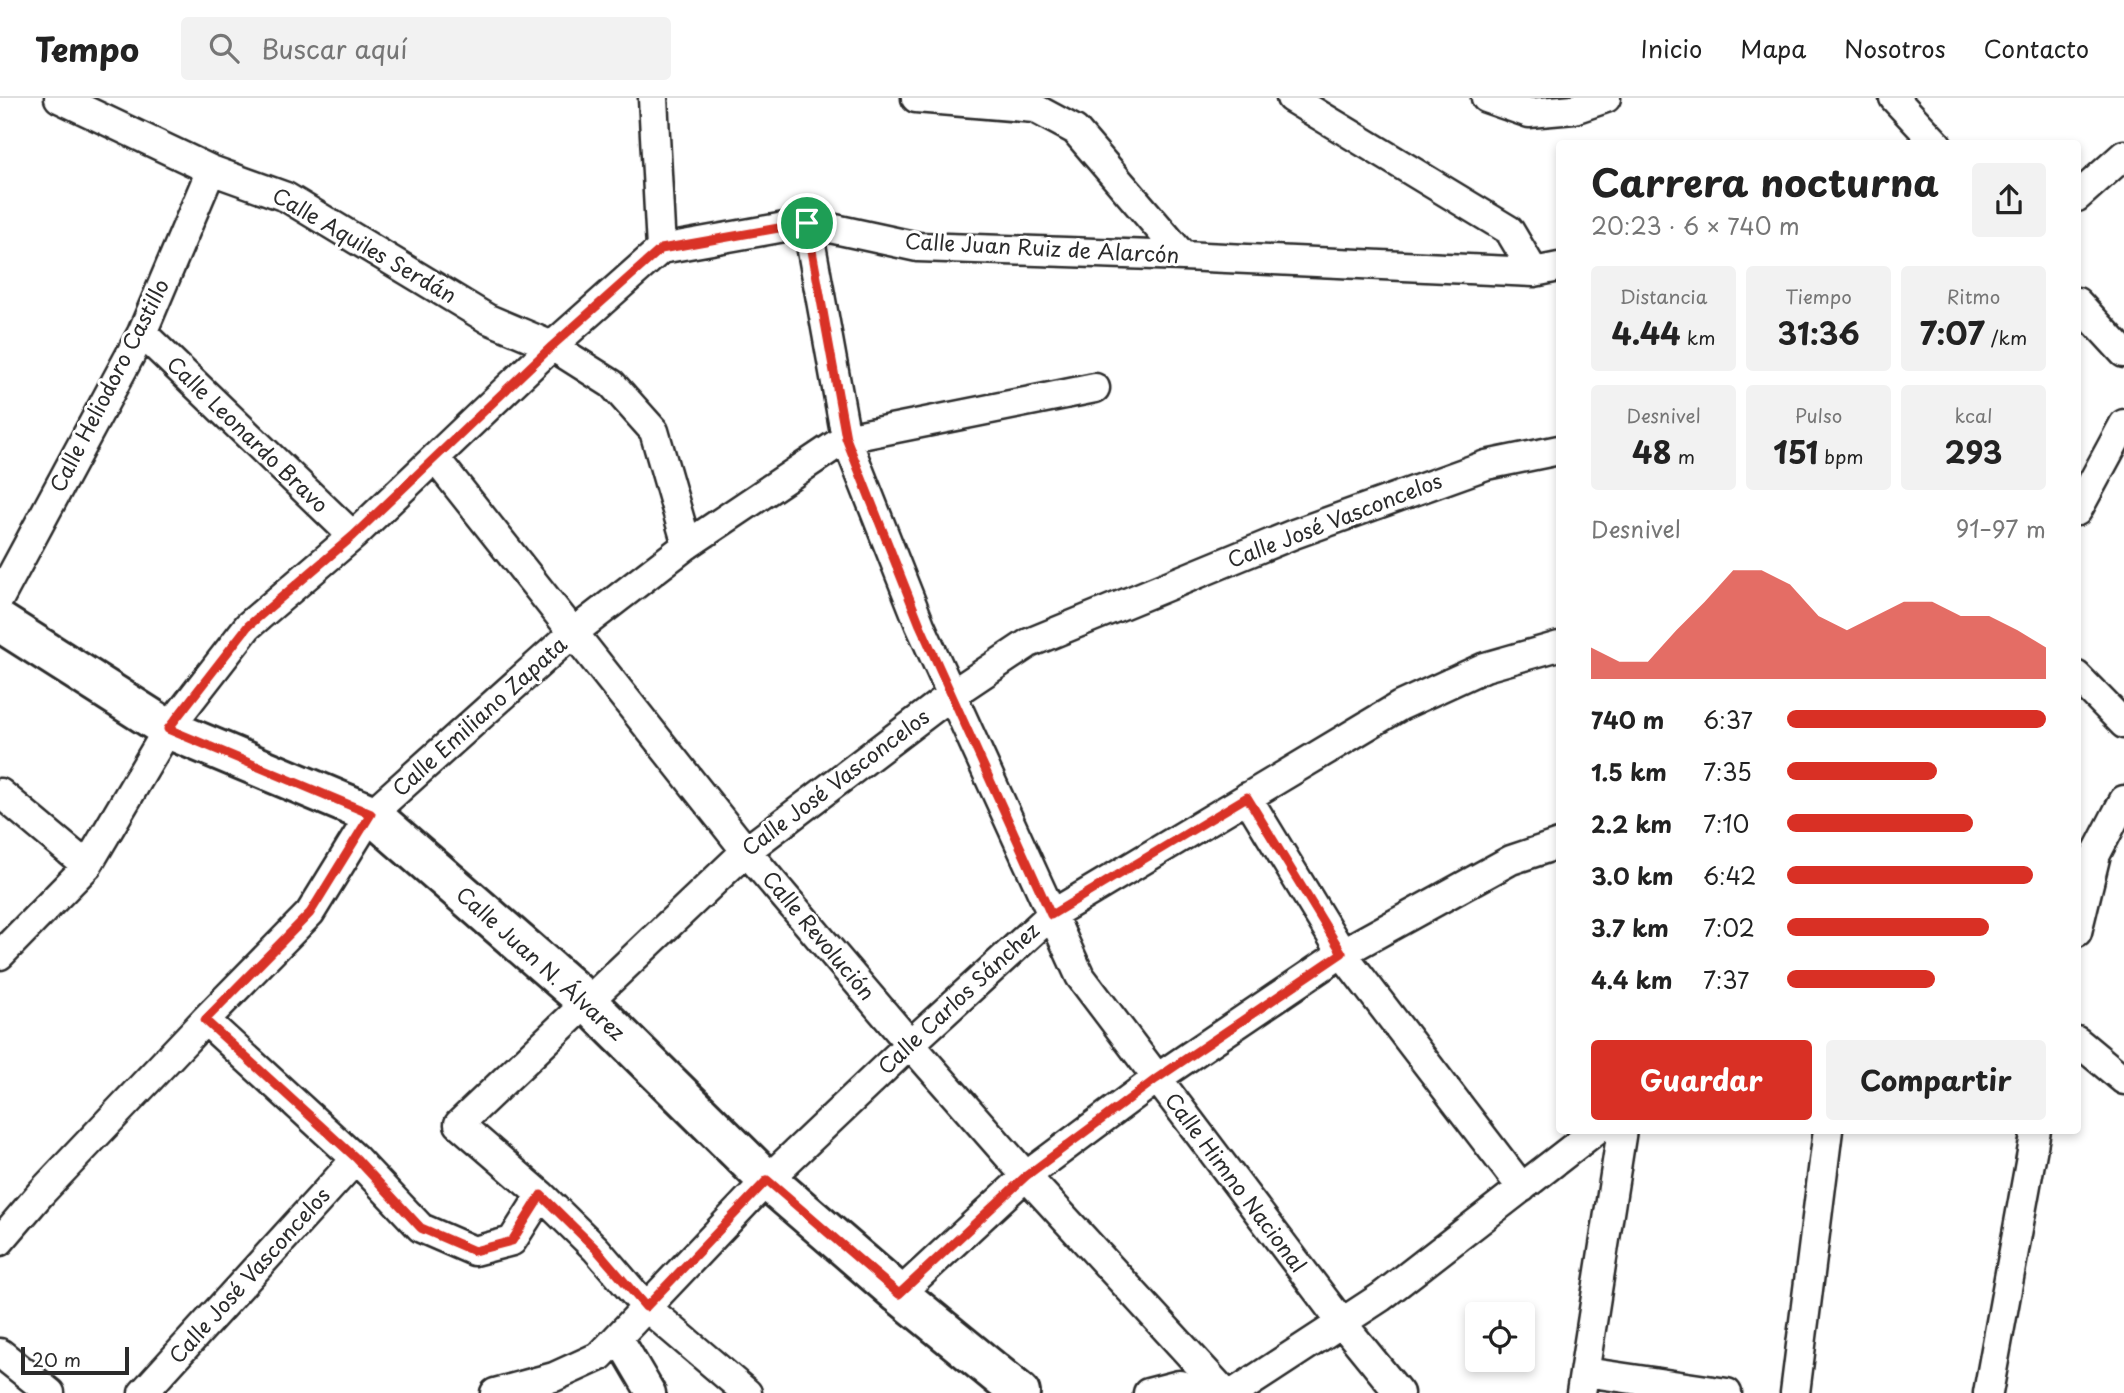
<!DOCTYPE html>
<html lang="es">
<meta charset="utf-8">
<style>
body{margin:0;font-family:"Playpen Sans",sans-serif;background:#f2f2f2;color:#222;height:100vh;display:flex;flex-direction:column;font-size:26px;white-space:nowrap}
*{box-sizing:border-box;margin:0}
p{font-size:23px;color:#767676}
.icon{flex:none;width:38px;height:38px;fill:none;stroke:currentColor;stroke-width:2;stroke-linecap:round;stroke-linejoin:round}
.map{position:relative;flex:1;overflow:hidden}
.side{position:absolute;left:1556px;top:42px;width:525px;height:994px;display:flex;flex-direction:column;background:#fff;border-radius:7px;box-shadow:0 4px 10px #0003}
.side>*{flex:none}
.controls{position:absolute;left:1465px;top:1204px;display:grid;gap:14px}
.controls a{display:grid;place-items:center;width:70px;height:70px;border-radius:7px;background:#fff;box-shadow:0 4px 10px #0003;font-size:35px}
.scale{position:absolute;left:21px;bottom:18px;width:108px;box-sizing:border-box;padding-left:7px;border:4px solid #2b2b2b;border-top:0;font-size:19px;line-height:24px;white-space:nowrap;color:#2b2b2b;-webkit-text-stroke:5px #fff;paint-order:stroke}
.pin{position:absolute;display:grid;place-items:center;width:60px;height:60px;color:#fff;margin:-30px;border:4px solid #fff;border-radius:50%;box-shadow:0 2px 7px #0007}
.round{display:grid;place-items:center;flex:none;width:74px;height:74px;border-radius:7px;background:#f2f2f2}
.summary{display:flex;align-items:center;justify-content:space-between;height:119px;padding:0 35px}
h1{font-size:38px;font-weight:700;line-height:52px}
.metrics{display:grid;grid-template-columns:repeat(3,1fr);gap:10px;height:119px;padding:7px 35px}
.metrics div{display:grid;align-content:center;border-radius:7px;background:#f2f2f2;text-align:center}
.metrics b{font-size:30px;font-weight:700}
.metrics small{font-size:19px;font-weight:400}
.metrics p{font-size:19px}
.chart{height:196px;padding:14px 35px}
.chart p{display:flex;justify-content:space-between}
.chart svg{width:100%;height:126px;margin-top:7px;fill:#d93025;opacity:.7}
.button{display:flex;gap:14px;margin-top:auto;padding:14px 35px}
.button a{flex:1;height:80px;border-radius:7px;background:#d93025;color:#fff;font-size:28px;font-weight:700;line-height:80px;text-align:center}
.button a+a{background:#f2f2f2;color:#222}
ul{padding:0 35px;list-style:none;font-size:23px}
li{display:grid;grid-template-columns:112px 84px 1fr;align-items:center;height:52px}
li i{height:18px;border-radius:9px;background:#d93025}
header{display:flex;align-items:center;gap:42px;box-sizing:border-box;height:98px;padding:0 35px;background:#fff;border-bottom:2px solid #e0e0e0}
header strong{font-size:33px}
nav{display:flex;gap:38px;margin-inline-start:auto;font-size:24px}
.search{width:490px;height:63px;background:#f2f2f2;display:flex;align-items:center;gap:18px;box-sizing:border-box;padding:0 24px;border-radius:7px;color:#767676;font-size:26px}
.map>svg:first-child{display:block}
</style>
<header>
<strong>Tempo</strong>
<div class="search"><svg class="icon" aria-label="search" viewBox="0 0 24 24"><circle cx="10" cy="10" r="6"/><path d="M15 15l6 6"/></svg>Buscar aquí</div>
<nav><a>Inicio</a><a>Mapa</a><a>Nosotros</a><a>Contacto</a></nav>
</header>
<div class="map">
<svg width="2124" height="1295" viewBox="0 0 2124 1295">
<rect width="100%" height="100%" fill="#fff"/>
<filter id="ink" filterUnits="userSpaceOnUse"><feTurbulence type="fractalNoise" baseFrequency=".0143" numOctaves="2"/><feDisplacementMap in="SourceGraphic" scale="14" xChannelSelector="R" yChannelSelector="G"/><feConvolveMatrix kernelMatrix="1 2 1 2 8 2 1 2 1" color-interpolation-filters="sRGB"/></filter>
<g filter="url(#ink)">
<g fill="none" stroke-linecap="round" stroke-linejoin="round">
<g stroke="#2b2b2b" stroke-width="33">
<path id="street" d="M59,0L211,72L286,99L488,221L552,248L612,286L654,333L687,447
M653,0L661,151
M916,0L1034,10L1075,32L1183,158
M1291,0L1509,132L1534,174
M1486,0L1529,15L1574,11L1606,0
M1894,0L1937,46
M2077,99L2124,57
M807,125L846,340L920,527L1080,878L1342,1225L1399,1295
M2077,204L2124,255
M142,235L353,438
M435,360L746,753L910,946L1026,1078L1225,1295
M2077,413L2124,326
M0,499L142,235L211,72
M2077,578L2124,626
M0,695L87,768
M1247,699L1342,855L1522,1090
M2077,834L2096,756L2124,702
M0,857L87,768L168,631L248,528L353,438L552,248L661,151L807,125L918,149L1183,158L1534,174L1559,169
M205,922L356,1061L421,1130L474,1153L512,1143L541,1097
M2077,943L2124,982
M0,1143L41,1095L205,922L310,815L371,716L574,534L687,447L846,340L1095,290
M899,1196L1026,1078L1156,981L1342,855L1511,762L1559,746
M618,1239L651,1295
M0,1255L50,1295
M1585,1274L1727,1295
M143,1295L356,1061
M495,1295L554,1279L600,1258L767,1082L910,946L1051,817L1400,608L1485,569L1559,548
M747,1295L646,1209L596,1151L541,1097L459,1026L746,753L951,597L1029,545L1294,436L1486,367L1559,352
M1148,1295L1179,1287L1214,1295
M1234,1295L1381,1199L1596,1032
M1581,1295L1622,1032
M1795,1295L1828,1032
M1988,1295L2036,1032"/>
</g>
<g stroke="#2b2b2b" stroke-width="44">
<path id="secondary" d="M0,524L168,631L371,716L586,903L767,1082L899,1196L1020,1295"/>
</g>
<use href="#street" stroke="#fff" stroke-width="28"/>
<use href="#secondary" stroke="#fff" stroke-width="38"/>
</g>
</g>
<g fill="none" stroke-linecap="round" stroke-linejoin="round" filter="url(#ink)">
<g stroke="#fff" stroke-width="14">
<path id="route" d="M807,125L846,340L920,527L1051,817L1247,699L1342,855L1156,981L1026,1078L899,1196L767,1082L646,1209L596,1151L541,1097L512,1143L474,1153L421,1130L356,1060L205,922L310,815L371,716L168,631L248,528L353,438L552,248L661,151Z"/>
</g>
<use href="#route" stroke="#d93025" stroke-width="9"/>
</g>
<g text-anchor="middle" stroke-width="6" stroke-linejoin="round" paint-order="stroke">
<g font-size="21" fill="#2b2b2b" stroke="#fff">
<text transform="translate(364 148) rotate(30)" y="7">Calle Aquiles Serdán</text>
<text transform="translate(1042 151) rotate(3)" y="7">Calle Juan Ruiz de Alarcón</text>
<text transform="translate(110 288) rotate(-63)" y="7">Calle Heliodoro Castillo</text>
<text transform="translate(247 337) rotate(44)" y="7">Calle Leonardo Bravo</text>
<text transform="translate(1335 423) rotate(-21)" y="7">Calle José Vasconcelos</text>
<text transform="translate(480 619) rotate(-42)" y="7">Calle Emiliano Zapata</text>
<text transform="translate(836 685) rotate(-37)" y="7">Calle José Vasconcelos</text>
<text transform="translate(818 838) rotate(50)" y="7">Calle Revolución</text>
<text transform="translate(540 866) rotate(42)" y="7">Calle Juan N. Álvarez</text>
<text transform="translate(959 901) rotate(-43)" y="7">Calle Carlos Sánchez</text>
<text transform="translate(1235 1085) rotate(53)" y="7">Calle Himno Nacional</text>
<text transform="translate(250 1178) rotate(-48)" y="7">Calle José Vasconcelos</text>
</g>
</g>
</svg>
<div class="controls">
<a><svg class="icon" aria-label="locate" viewBox="0 0 24 24"><circle cx="12" cy="12" r="6"/><path d="M12 2v4M12 18v4M2 12h4M18 12h4"/></svg></a>
</div>
<div class="scale">20 m</div>
<div class="pin" style="left:807px;top:125px;background:#1e9e55"><svg class="icon" aria-label="arrive" viewBox="0 0 24 24"><path d="M6 21V4h12l-3 4 3 4H6"/></svg></div>
<section class="side">
<div class="summary"><div><h1>Carrera nocturna</h1><p>20:23 · 6 × 740 m</p></div><a class="round"><svg class="icon" aria-label="share" viewBox="0 0 24 24"><path d="M12 15V3M7 8l5-5 5 5M5 13v7h14v-7"/></svg></a></div>
<div class="metrics">
<div><p>Distancia</p><b>4.44<small> km</small></b></div>
<div><p>Tiempo</p><b>31:36</b></div>
<div><p>Ritmo</p><b>7:07<small> /km</small></b></div>
</div>
<div class="metrics">
<div><p>Desnivel</p><b>48<small> m</small></b></div>
<div><p>Pulso</p><b>151<small> bpm</small></b></div>
<div><p>kcal</p><b>293</b></div>
</div>
<div class="chart"><p><span>Desnivel</span>91–97 m</p>
<svg viewBox="0 0 160 44" preserveAspectRatio="none"><path d="M0 44V33L10 38L20 38L30 27L40 17L50 6L60 6L70 11L80 22L90 27L100 22L110 17L120 17L130 22L140 22L150 27L160 33V44z"/></svg>
</div>
<ul>
<li><b>740 m</b>6:37<i style="width:100%"></i></li>
<li><b>1.5 km</b>7:35<i style="width:58%"></i></li>
<li><b>2.2 km</b>7:10<i style="width:72%"></i></li>
<li><b>3.0 km</b>6:42<i style="width:95%"></i></li>
<li><b>3.7 km</b>7:02<i style="width:78%"></i></li>
<li><b>4.4 km</b>7:37<i style="width:57%"></i></li>
</ul>
<div class="button"><a>Guardar</a><a>Compartir</a></div>
</section>
</div>
